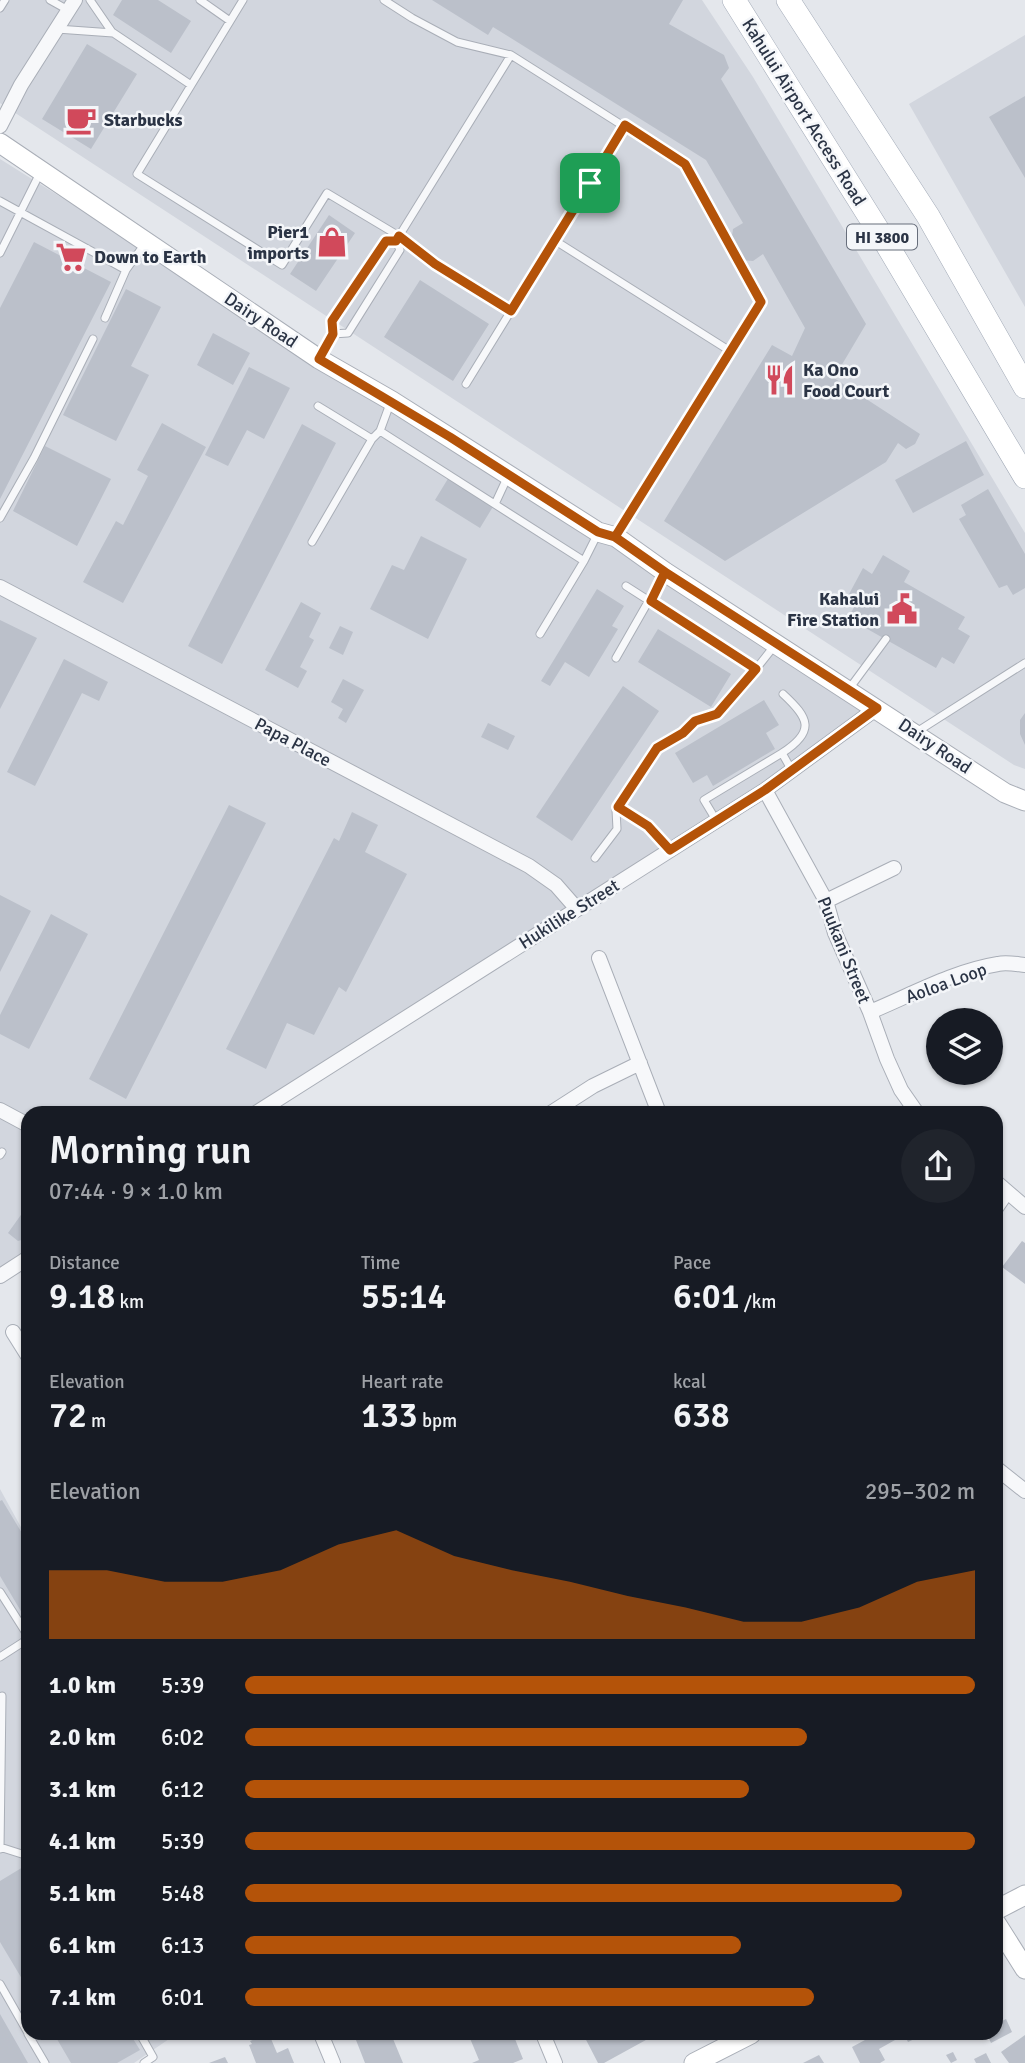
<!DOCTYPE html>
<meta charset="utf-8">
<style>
body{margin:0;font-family:Signika,sans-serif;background:#20242c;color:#f1f3f6;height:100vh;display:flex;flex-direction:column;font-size:26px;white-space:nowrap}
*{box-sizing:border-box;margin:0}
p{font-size:23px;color:#9ea1a6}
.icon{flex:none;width:38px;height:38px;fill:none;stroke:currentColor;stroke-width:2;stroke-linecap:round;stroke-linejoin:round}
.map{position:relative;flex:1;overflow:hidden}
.drawer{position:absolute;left:21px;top:1106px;width:982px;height:934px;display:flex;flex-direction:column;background:#171b24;border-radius:21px;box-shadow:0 2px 5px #0004}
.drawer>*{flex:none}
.controls{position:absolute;left:926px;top:1008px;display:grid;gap:14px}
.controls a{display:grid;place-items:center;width:77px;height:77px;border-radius:50%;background:#171b24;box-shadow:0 2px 5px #0004;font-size:35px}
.pin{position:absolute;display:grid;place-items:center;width:60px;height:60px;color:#fff;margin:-30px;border-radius:14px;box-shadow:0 4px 10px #0006}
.round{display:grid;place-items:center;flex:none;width:74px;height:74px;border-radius:37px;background:#20242c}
.overview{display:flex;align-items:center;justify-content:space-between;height:119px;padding:0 28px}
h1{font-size:38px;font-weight:600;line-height:52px}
.metrics{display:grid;grid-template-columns:repeat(3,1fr);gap:10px;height:119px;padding:7px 28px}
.metrics div{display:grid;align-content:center}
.metrics b{font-size:35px;font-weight:600}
.metrics small{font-size:19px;font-weight:400}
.metrics p{font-size:19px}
.chart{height:196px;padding:14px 28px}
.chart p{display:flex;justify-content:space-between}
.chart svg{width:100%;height:126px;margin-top:7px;fill:#b45309;opacity:.7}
ul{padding:0 28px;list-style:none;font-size:23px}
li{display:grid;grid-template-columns:112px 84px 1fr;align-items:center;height:52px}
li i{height:18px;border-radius:9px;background:#b45309}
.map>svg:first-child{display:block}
</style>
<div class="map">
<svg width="1025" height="2063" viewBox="0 0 1025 2063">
<rect width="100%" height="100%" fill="#e4e7ec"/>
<path fill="#d2d6de" d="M0,0H702L753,77L1025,533V769L1014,765L0,103Z
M1025,35V307L909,104Z
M0,159L877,708L828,744L256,1113H28V1258L0,1276Z
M0,1489L28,1540V2034H170L172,2037L134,2063H0Z"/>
<path fill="#bbc0ca" d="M122,0H158L191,21L171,53L113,15Z
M432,0H683L669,24L724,55L729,68L721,79L866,324L834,378L920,434L915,444L906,449L898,443L886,462L725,561L664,521L772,345L792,356L805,328L763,254L753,261L741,260L731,243L733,229L743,223L706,160L493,27L488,35Z
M87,44L137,74L91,149L42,119Z
M1025,96V178L989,117Z
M329,215L355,233L316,291L290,274Z
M34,242L111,282L0,499V308Z
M420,280L489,324L453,381L384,337Z
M126,289L161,307L131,366L149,375L116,441L63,415Z
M213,333L250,353L233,385L197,365Z
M249,367L290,388L264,439L247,430L228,466L205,455Z
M162,423L206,447L123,603L83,582L116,521L123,525L148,476L137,470Z
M302,424L336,443L222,664L188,646Z
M966,441L984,475L913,513L895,480Z
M45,446L111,479L77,546L13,511Z
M449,477L494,505L480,528L435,500Z
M988,489L1025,554V588L1013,595L1007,585L999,588L959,519L966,515L961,505Z
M421,536L467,559L428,639L370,609L392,565L404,570Z
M883,555L910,571L904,582L965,617L958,629L970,636L954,664L942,657L936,668L848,618L857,602L848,596L863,568L872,574Z
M597,589L624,606L612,626L618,629L589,677L565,662L550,686L541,681Z
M301,602L321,613L309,637L314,640L300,667L307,671L298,688L265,670Z
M0,620L37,638L0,709Z
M340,626L353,632L343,655L329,648Z
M658,629L731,674L711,707L638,662Z
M64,659L108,682L99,701L82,693L35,786L7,772Z
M343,679L364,690L346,723L338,718L343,709L331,702Z
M623,686L659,711L572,841L536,817Z
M764,700L779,725L766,733L775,749L713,786L707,775L693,783L675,753Z
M1025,713V745L1020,734V720Z
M488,723L515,736L508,750L481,737Z
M229,805L266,823L126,1099L89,1079Z
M352,812L378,825L365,852L407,874L346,992L339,987L314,1035L287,1023L266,1069L226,1049L334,838L339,841Z
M0,895L31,911L0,972Z
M51,914L88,934L29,1049L0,1034V1015Z
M28,1205V1238L18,1241L8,1233Z
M1022,1241L1025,1243V1284L1002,1267Z
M2,1500L28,1543V1623L0,1576V1501Z
M25,1686H28V1804H26Z
M28,1864V1989L0,1942V1881Z
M0,2014L28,2063H0Z
M1006,2019L1012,2032L991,2043L987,2034H996V2024Z
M54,2034H130L140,2050L117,2063H71Z
M216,2034H235L218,2040Z
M269,2034L277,2053L288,2048L294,2063H256L249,2045L252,2044L250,2041Z
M357,2034H391L403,2063H365L354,2035Z
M474,2034H513L523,2059L513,2063H472L479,2060L469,2036Z
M583,2034H654L655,2035L604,2063H598Z
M876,2034H892L895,2040L879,2049L885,2060L880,2063H860L852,2047Z
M904,2034H925L908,2042Z
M1025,2035V2063H1009L1001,2052Z
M953,2052L957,2060L951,2063L946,2055Z
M986,2053L991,2063H976L974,2059Z
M819,2055L824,2063H803Z
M225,2057L228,2063H209Z"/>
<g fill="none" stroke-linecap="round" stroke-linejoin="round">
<g stroke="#a9aeb7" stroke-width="9">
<path id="lane" d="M50,0L68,10
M90,0L112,32L191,85
M200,0L230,21
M243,0L137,174L282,265L327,193L399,236L435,264L511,311
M384,0L412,18L457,42L511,55L685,165L761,302L616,537
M0,8L5,0
M57,29L113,33
M0,201L126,270L146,242
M554,240L730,351
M396,241L511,55
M0,253L41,171
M105,318L126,270
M333,334L348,333L400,250L396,241
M320,357L333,334L332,321L385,241H396
M466,384L625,125
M318,406L372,439
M380,431L584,561L598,533
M495,504L508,476
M0,518L34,458L93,339
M312,542L372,439L380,431L391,401
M540,634L584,561
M616,658L664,574
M756,669L775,645
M849,689L886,639
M915,733L1025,663
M782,753C816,731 809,718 783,694
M618,807L648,826L670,850
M716,820L704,800L782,753L791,769
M595,858L617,829L616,810L657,748L683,733L695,721L717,714L756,669L626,586
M0,1155L2,1152
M0,1592L28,1636
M0,1657L28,1639
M0,1847L28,1856
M0,1849L2,1696
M0,1984L28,2033
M28,2034L45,2063
M140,2034L153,2057L144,2063"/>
</g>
<g stroke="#a9aeb7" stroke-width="16">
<path id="street" d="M0,126L21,85L75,0
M0,587L529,866L556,885L577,909
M765,790L826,901L835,933L870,1012L887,1059L901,1090L917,1113
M826,901L894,868
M599,958L659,1113
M870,1012C911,995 954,971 998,964C1006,962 1016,964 1025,965
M0,1110L28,1125
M256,1113L765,790L877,708
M551,1113L593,1086L640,1063
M996,1182L1025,1207
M996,1208L1007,1192
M0,1276L28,1258
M13,1332L28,1356
M996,1468L1025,1491
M321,2034L333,2063
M543,2034L555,2063"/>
</g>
<g stroke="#a9aeb7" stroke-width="21">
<path id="secondary" d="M0,143L319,359L392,401L598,532L616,537L665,572L1005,793L1025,801
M996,1910L1025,1895
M996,1923L1025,1969
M694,2063L751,2034"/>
</g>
<g stroke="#a3abb8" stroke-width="24">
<path id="primary" d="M734,0L886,243L1025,477
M788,0L928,216L1025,387"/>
</g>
<use href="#lane" stroke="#f7f8fa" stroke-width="7"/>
<use href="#street" stroke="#f7f8fa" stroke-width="14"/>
<use href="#secondary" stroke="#fff" stroke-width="19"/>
<use href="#primary" stroke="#fff" stroke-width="23"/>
</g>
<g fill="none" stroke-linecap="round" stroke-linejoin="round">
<g stroke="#fff" stroke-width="14">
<path id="route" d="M590,183L511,311L435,264L399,236L396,241H386L332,321L333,334L319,359L450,437L598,532L615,537L665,572L651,601L756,669L717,714L695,721L683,733L657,748L618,807L648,826L670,850L765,790L877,708L665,572L615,537L761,302L685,164L625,125L590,183"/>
</g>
<use href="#route" stroke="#b45309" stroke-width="9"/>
</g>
<defs>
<g id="cafe-bare" transform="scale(2.415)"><path d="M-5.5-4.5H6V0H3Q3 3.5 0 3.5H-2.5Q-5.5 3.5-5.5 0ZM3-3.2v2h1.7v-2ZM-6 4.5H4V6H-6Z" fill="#d1495b" stroke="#f4f6f9" stroke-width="2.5" paint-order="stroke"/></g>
<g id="shop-bare" transform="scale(2.415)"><path d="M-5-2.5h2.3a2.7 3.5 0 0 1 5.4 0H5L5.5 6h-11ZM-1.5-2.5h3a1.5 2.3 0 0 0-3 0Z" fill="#d1495b" stroke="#f4f6f9" stroke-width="2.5" paint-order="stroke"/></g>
<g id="supermarket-bare" transform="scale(2.415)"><path d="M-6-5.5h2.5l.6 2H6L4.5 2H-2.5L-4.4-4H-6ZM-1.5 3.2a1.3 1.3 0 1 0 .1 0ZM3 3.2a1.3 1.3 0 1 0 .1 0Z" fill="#d1495b" stroke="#f4f6f9" stroke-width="2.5" paint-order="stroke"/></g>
<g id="restaurant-bare" transform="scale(2.415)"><path d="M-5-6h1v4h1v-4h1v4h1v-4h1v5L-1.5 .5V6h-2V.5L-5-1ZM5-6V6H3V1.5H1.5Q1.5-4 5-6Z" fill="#d1495b" stroke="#f4f6f9" stroke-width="2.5" paint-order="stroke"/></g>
<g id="civic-bare" transform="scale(2.415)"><path d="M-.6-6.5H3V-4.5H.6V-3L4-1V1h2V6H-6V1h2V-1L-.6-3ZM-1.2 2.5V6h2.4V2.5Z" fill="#d1495b" stroke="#f4f6f9" stroke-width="2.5" paint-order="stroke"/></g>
</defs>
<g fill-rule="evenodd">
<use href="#cafe-bare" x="81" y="120"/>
<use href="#shop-bare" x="332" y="242"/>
<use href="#supermarket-bare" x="71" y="257"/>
<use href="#restaurant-bare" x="780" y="380"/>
<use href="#civic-bare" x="902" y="609"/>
</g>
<g text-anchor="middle" stroke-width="5" stroke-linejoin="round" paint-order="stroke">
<rect fill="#f4f6f9" stroke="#676e7b" stroke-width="2" x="847" y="224.5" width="70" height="25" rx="5"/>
<g font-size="16" font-weight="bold" fill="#2b3445">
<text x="882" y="243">HI 3800</text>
</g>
<g font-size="18" fill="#2b3445" stroke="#f4f6f9">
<text transform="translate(804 112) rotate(58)" y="6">Kahului Airport Access Road</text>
<text transform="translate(261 320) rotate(34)" y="6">Dairy Road</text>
<text transform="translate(293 742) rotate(28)" y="6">Papa Place</text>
<text transform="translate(935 746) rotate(34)" y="6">Dairy Road</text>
<text transform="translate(569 914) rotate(-32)" y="6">Hukilike Street</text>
<text transform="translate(844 950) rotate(68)" y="6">Puukani Street</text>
<text transform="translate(946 983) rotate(-20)" y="6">Aoloa Loop</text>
</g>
<g font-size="18" font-weight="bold" fill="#2b3445" stroke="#f4f6f9" text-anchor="start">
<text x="104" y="126">Starbucks</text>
<text x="309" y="238" text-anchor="end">Pier1<tspan x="309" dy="21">imports</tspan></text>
<text x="94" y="263">Down to Earth</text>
<text x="803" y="376">Ka Ono<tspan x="803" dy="21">Food Court</tspan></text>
<text x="879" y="605" text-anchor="end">Kahalui<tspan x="879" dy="21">Fire Station</tspan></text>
</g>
</g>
</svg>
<div class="controls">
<a><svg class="icon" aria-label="layers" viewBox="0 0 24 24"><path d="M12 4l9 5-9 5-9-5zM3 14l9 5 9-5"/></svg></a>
</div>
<div class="pin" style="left:590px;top:183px;background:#1e9e55"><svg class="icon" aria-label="arrive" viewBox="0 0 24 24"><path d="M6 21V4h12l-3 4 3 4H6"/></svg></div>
<section class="drawer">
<div class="overview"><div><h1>Morning run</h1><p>07:44 · 9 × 1.0 km</p></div><a class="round"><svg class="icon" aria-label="share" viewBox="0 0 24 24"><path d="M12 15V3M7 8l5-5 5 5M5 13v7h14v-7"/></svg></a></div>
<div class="metrics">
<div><p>Distance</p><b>9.18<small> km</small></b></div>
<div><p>Time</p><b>55:14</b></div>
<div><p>Pace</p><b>6:01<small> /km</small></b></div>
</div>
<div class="metrics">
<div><p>Elevation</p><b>72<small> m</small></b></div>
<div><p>Heart rate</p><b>133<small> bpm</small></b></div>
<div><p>kcal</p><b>638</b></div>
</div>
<div class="chart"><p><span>Elevation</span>295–302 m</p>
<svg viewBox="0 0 160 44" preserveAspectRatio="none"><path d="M0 44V20L10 20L20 24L30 24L40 20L50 11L60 6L70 15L80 20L90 24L100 29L110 33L120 38L130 38L140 33L150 24L160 20V44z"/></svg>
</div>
<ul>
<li><b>1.0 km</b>5:39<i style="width:100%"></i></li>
<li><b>2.0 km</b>6:02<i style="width:77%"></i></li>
<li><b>3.1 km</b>6:12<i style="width:69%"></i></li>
<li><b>4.1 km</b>5:39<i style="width:100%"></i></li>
<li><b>5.1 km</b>5:48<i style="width:90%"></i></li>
<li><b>6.1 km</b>6:13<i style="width:68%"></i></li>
<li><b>7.1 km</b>6:01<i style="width:78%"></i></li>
</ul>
</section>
</div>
